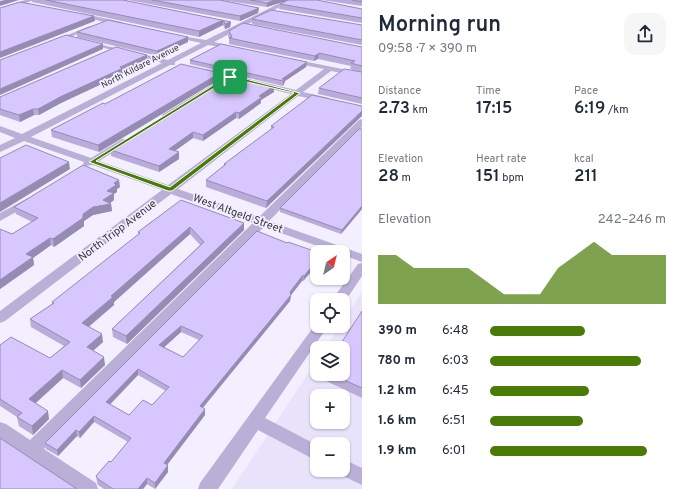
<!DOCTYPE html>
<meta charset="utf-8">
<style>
body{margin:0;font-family:Overpass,sans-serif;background:#f6f6f7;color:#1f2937;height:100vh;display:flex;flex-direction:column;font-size:15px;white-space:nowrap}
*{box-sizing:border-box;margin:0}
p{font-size:13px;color:#747a83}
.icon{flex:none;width:22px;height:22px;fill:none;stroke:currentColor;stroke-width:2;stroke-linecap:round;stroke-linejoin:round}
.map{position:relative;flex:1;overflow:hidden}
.drawer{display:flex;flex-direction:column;background:#fff;width:320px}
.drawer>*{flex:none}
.needle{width:26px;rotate:35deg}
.fabs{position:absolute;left:310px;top:245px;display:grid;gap:8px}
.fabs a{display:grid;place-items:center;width:40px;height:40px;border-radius:8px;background:#fff;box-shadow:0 1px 3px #0004;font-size:20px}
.pin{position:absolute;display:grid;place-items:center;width:34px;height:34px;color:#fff;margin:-17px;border-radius:8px;box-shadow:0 2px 6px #0006}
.round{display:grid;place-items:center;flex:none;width:42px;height:42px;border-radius:12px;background:#f6f6f7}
.head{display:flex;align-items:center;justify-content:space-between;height:68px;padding:0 16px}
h1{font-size:22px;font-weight:600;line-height:30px}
.metrics{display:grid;grid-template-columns:repeat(3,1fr);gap:6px;height:68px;padding:4px 16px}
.metrics div{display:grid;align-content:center}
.metrics b{font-size:17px;font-weight:600}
.metrics small{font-size:11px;font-weight:400}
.metrics p{font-size:11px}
.chart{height:112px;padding:8px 16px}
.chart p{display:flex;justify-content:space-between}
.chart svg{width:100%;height:72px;margin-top:4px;fill:#4a7b06;opacity:.7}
ul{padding:0 16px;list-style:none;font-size:13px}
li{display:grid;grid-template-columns:64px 48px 1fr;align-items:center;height:30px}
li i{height:10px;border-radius:5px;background:#4a7b06}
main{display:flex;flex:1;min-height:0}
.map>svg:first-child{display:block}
</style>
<main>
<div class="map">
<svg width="362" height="489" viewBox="0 0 362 489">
<rect width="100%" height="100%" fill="#f3effe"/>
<path fill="#e9e2fb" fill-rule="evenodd" d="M362,292V489H232L317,360V374H343V348H325L340,326H343V321ZM317,396H343V422H317ZM317,444H343V470H317Z"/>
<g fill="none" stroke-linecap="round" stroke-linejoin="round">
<path fill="#baafd6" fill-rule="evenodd" d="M25,0H34L0,12V8Z
M286,0H293L214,42L236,47V49L208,45L175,62V65H170L31,137L91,158L122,139H128L130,141L128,143L99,161L168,185L291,94L231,79L169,118H163L162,116L163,114L224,78L203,73V69H206L296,90L324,69L288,62V58L362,73V77L331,71L303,92L329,98V102H326L298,96L178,189L259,217L359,120L362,119V127L269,221L362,254V262L343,255V252H334L264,227L44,449L96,483L98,489H74L0,438V422L6,424L30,440L253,223L171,194L5,321L0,323V311L162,190L93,165L85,166L83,164L84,162L24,141L0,152V145L15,138L0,132V126L22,134L162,63L85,43V41L168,60L201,43L169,36V34L206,40Z
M80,13L122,22L125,24L122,26L78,16L77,15Z
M90,26L95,27L55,43L50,42Z
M28,198L32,199L33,201L32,203L0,221V213Z
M362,263V276L344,303L343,300H332L358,264Z
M317,322V326H328L265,418L317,445V461L258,430L218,489H198L200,483Z
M343,459L362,468V485L337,473L335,470H343Z"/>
</g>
<path fill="#b9abda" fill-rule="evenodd" d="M32,0H123L231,22L230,27L225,29L223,25L199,37L32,2Z
M128,0H220L259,8L258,13L240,21Z
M221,0H317L362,9V23L279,9L280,4L287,0L267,7Z
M322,0H362V6Z
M252,19L362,25V45L252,24Z
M229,31L362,47V104L318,94L319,88L361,72L350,69L351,66L318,59L314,61L229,44V38L228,36Z
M77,32L188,37V42L158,56L77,37Z
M147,55V61L123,72V74L61,103L39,115H34L20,122L0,115V97Z
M190,60L307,62L306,67L285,81L284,84L283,86L190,64Z
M220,79L99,152L52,137L51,130L105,104Z
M274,86V92L261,100V103L239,119L236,118L203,141L193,138L175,151L179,152V159L159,172L111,156V150Z
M362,106L266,208L206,187V180L224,166V164L271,130V126Z
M362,129V209L341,234L280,212V208Z
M120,187L117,189V192L114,194V200L110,203L111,204L112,211L93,215L84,221V226L54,247L51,245L33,258L34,265L0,289V229L12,234L32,222L16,214L14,207Z
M152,221L244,230L127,344L113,337L112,329L200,245L190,234L114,302V305L89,327L103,342L93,351L105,365L81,388L63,378L36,403L49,419L33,435L19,426L17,417L0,406V345L50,358L64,346L31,327L30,319L52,304V302L138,235V232Z
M257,231L287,243L317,252V265L303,281H302L291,295L290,301L203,408L205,415L167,465L168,472L155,489L147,484L143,489H104L98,485L97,482L96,476L111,462L128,442L94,422L80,438L77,436L58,456L46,449L45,443ZM181,332L199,340L183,357L164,347ZM138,375L166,391L152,405L129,415L110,405Z
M362,311V398L322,379L323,374H343Z"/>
<path fill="#968bb2" d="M5,0H19L0,6V1Z
M275,0H289L267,7V3Z
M259,8L258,13L240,21V16Z
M94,16L95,21L0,58V52Z
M223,20V25L199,37V31Z
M231,22L230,27L225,29V24Z
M188,37V42L158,56L157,51Z
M103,44V49L0,95V89Z
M319,53L318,59L314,61L315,56Z
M147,55V61L123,72V74L61,103L39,115L38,109L60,97Z
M307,62L306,67L285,81L284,84L283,86V81L282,79Z
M220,73V79L99,152L98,145Z
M274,86V92L261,100V103L239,119V113L259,96Z
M33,109L34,115L20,122L19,115Z
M362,111V116L266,208L267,201Z
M236,112V118L203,141V135Z
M193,132V138L169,155V149Z
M179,152V159L159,172V166Z
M69,162L70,169L0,212V203Z
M119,180L120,187L117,189V192L114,194V200L109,204H111L112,211L93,215L84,221V226L54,247L53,239L83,214L103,200L107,191L114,183Z
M362,206V209L341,234L342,230Z
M244,223V230L127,344L126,336Z
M190,227V234L114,302V305L83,331L82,323L111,296Z
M50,238L51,245L33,258L34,265L0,289V280L26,254Z
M317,260V265L303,281L304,276Z
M303,275L302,281L291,295L290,301L199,412L200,406Z
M181,326V332L160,351L159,345Z
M102,334L103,342L88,355L87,347Z
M104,357L105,365L81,388L80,380Z
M138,369V375L106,408V402Z
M62,370L63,378L31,407L29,399Z
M205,409V415L164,469V463Z
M48,411L49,419L33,435L32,426Z
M94,416V422L80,438L79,432Z
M76,430L77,436L58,456L57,450Z
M168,465V472L155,489V483Z
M147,478V484L143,489H138Z"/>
<path fill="#d7c7fe" stroke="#968bb2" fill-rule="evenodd" d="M46,0H123L231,22L225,24L223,20L199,31Z
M152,0H220L259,8L240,16Z
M250,0H275L267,3Z
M288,0H317L362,9V18L280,4Z
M352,0H362V2Z
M20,2L94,16L0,52V8Z
M271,10L362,25V40L252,19Z
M108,20L188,37L157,51L77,32Z
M243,23L362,47V66L351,63L355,61L319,53L315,56L229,38L232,37L229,31Z
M66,35L103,44L0,89V60Z
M221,44L307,62L282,79L285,80L283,81L190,60Z
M116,47L147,55L120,67L123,68L60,97L38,109H33L19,115L0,109V97Z
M181,64L220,73L98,145L51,130L103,103L105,104Z
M344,69L362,72V98L319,88Z
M232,76L274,86L259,96L262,97L239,113L236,112L203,135L193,132L169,149L179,152L159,166L111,150Z
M312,95L362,106V111L267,201L206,180L226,164H224L274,127L271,126Z
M359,129H362V206L342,230L280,208Z
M26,145L69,162L0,203V158Z
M83,165L119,180L114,183L116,185L107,191L114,193L103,200L111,204L93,207L83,214V218L53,239L50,238L26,254L33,257L0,280V229L12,234L38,218L14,207Z
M181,200L244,223L126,336L112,329L204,242L190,227L111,296L113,297L82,323L102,334L87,347L104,357L80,380L62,370L29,399L48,411L32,426L17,417L22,413L0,399V345L11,337L50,358L70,342L30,319L54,303L52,302L140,233L138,232Z
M257,231L287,243L288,242L317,252V260L304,276L303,275L290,292L291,295L200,406L205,409L164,463L168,465L155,483L147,478L138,489H113L98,479L96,476L109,461L111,462L131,438L94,416L79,432L76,430L57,450L45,443ZM181,326L203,336L183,357L159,345ZM138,369L169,387L152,405L143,400L129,415L106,402Z
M362,311V388L331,374H343V348H338Z
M0,438L77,489H0Z"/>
<path fill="#4a7b06" stroke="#fff" fill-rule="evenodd" d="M230,75L300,93L172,191H168L89,162ZM230,78L294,93L170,187L96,161Z"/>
<g text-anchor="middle" stroke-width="3.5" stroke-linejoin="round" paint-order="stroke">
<g font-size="9" fill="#393640" stroke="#f3effe">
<text transform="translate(140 66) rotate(-27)" y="3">North Kildare Avenue</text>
</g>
<g font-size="11" fill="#393640" stroke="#f3effe">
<text transform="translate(238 213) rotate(20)" y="4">West Altgeld Street</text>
<text transform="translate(117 230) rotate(-37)" y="4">North Tripp Avenue</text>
</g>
</g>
</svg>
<div class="fabs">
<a><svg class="needle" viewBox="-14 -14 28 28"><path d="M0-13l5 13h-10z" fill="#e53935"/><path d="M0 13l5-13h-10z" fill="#747a83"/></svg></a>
<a><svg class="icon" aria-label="locate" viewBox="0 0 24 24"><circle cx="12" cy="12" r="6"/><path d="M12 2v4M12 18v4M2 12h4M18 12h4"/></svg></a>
<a><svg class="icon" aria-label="layers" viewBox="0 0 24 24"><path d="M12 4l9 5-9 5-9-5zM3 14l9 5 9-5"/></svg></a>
<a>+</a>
<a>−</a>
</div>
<div class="pin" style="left:230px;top:77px;background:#1e9e55"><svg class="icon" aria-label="arrive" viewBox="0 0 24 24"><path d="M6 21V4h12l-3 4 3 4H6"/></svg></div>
</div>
<section class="drawer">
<div class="head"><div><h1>Morning run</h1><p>09:58 · 7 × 390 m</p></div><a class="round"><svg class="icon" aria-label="share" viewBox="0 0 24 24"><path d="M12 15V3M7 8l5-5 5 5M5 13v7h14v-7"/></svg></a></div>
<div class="metrics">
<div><p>Distance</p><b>2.73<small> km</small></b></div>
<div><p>Time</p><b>17:15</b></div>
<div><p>Pace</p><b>6:19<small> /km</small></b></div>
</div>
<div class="metrics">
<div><p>Elevation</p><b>28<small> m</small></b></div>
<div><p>Heart rate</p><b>151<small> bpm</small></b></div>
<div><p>kcal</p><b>211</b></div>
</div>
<div class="chart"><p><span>Elevation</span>242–246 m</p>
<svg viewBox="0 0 160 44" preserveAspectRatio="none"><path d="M0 44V14L10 14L20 22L30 22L40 22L50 22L60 30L70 38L80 38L90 38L100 22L110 14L120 6L130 14L140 14L150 14L160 14V44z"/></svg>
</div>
<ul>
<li><b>390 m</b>6:48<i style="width:54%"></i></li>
<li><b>780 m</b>6:03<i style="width:86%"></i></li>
<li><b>1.2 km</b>6:45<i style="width:56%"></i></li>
<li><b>1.6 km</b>6:51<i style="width:53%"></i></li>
<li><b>1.9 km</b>6:01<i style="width:89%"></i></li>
</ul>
</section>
</main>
